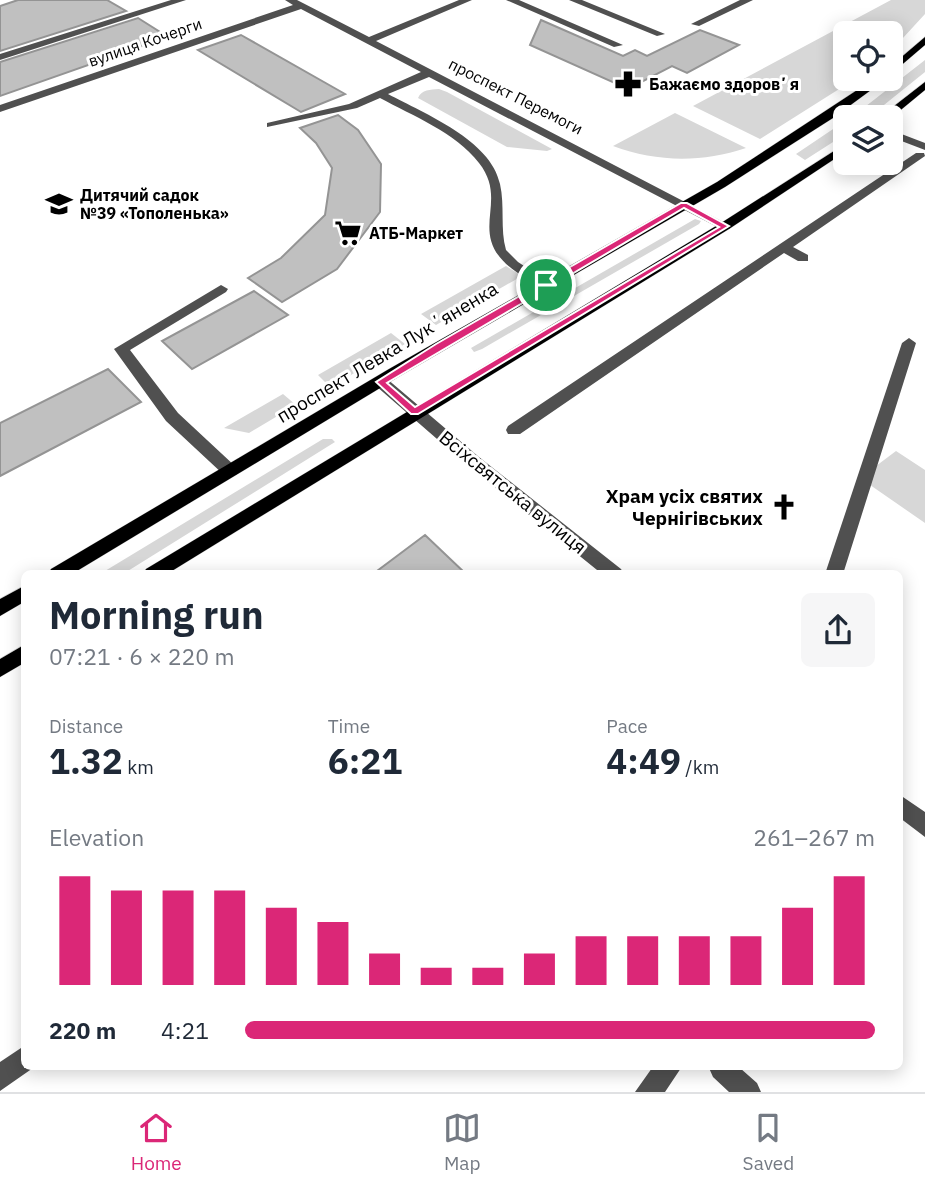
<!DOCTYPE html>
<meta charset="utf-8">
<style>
body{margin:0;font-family:"IBM Plex Sans",sans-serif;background:#f6f6f7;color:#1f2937;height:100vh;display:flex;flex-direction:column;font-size:26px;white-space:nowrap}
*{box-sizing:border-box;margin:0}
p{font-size:23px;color:#747a83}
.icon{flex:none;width:38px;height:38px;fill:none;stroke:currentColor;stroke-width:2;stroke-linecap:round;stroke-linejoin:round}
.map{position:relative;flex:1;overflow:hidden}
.sheet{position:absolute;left:21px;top:570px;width:882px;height:500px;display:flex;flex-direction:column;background:#fff;border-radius:10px;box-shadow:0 4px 18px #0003}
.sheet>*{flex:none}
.controls{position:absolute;left:833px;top:21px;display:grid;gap:14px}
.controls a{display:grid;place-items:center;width:70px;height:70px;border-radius:10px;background:#fff;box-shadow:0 4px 18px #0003;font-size:35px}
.pin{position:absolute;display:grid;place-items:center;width:60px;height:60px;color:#fff;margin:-30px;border:4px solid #fff;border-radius:50%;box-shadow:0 2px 7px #0007}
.round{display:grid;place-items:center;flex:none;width:74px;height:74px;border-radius:10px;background:#f6f6f7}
.summary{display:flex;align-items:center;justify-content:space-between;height:119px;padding:0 28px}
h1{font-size:38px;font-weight:700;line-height:52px}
.figures{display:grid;grid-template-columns:repeat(3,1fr);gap:10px;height:119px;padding:7px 28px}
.figures div{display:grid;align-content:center}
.figures b{font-size:35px;font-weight:700}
.figures small{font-size:19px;font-weight:400}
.figures p{font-size:19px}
.chart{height:196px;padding:14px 28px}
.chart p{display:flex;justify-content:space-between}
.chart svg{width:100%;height:126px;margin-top:7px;stroke:#db2777;stroke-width:6}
ul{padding:0 28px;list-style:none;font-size:23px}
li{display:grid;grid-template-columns:112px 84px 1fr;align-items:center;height:52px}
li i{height:18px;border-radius:9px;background:#db2777}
.dock{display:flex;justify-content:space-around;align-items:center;height:98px;border-top:2px solid #e0e1e3;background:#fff;font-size:19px;color:#747a83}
.dock a{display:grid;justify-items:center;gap:4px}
.dock .on{color:#db2777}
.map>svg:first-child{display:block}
</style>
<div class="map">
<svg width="925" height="1092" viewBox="0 0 925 1092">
<rect width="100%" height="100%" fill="#fff"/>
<path fill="#d7d7d7" d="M891,0H925V14L891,51V33H845V79H855L760,139L693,106Z
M925,60V72L869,117H852Z
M439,89L447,92L552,149L547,151L507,147L418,98C422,89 430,90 439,89Z
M675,113L746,148C701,163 656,162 613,146Z
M845,121L844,135L805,160L796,154Z
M695,219L701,221L699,224L482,349L474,352L471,348Z
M506,266L522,276L436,325L421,314Z
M391,333L405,344L330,387L318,375Z
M283,394L296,405L249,433L224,428Z
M323,439H332L335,442L123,574H100Z
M896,451L925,470V523L860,478Z"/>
<path fill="#c0c0c0" stroke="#949494" stroke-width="2" d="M18,0H107L126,11L0,51V6Z
M138,18L168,37L0,96V62Z
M541,20L623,56L635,50L647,56L700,30L739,45L687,73L672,66L628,89L530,45Z
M241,35L345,94L301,112L198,50Z
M338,115L358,130L381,164L380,212L337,269L282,302L248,278L281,258L325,215L332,168L316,143L300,128Z
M254,291L288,315L192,369L162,341Z
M108,369L141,402L0,476V423Z
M425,535L466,574H373Z"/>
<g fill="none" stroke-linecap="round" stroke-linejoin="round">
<g stroke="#dbdbdb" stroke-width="1">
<path id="major" d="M925,37V45L891,74V66Z
M874,79H886L833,118L725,187L400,376L72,574H48L51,569L389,369L717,182Z
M925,82V90L891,118L880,117Z
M845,144V152L729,229L167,574H143L146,569L721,223Z
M24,586V602L0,616V599Z
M24,645V663L0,677V659Z"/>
</g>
<path fill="#505050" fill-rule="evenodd" d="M171,0H186L0,60V54Z
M285,0H297L369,37L459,0H472L376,41L731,226L729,229H721L429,77L388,94C425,114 491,140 500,184C505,206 500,229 506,250L518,262L553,285L551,288C541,290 535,284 527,279C457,238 513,206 479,163C455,132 413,116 380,98L357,108L267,127V123L349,104L421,72L301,9L0,112V105L293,5Z
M506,0H519L623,45L614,47Z
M569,0H582L665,34L657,36Z
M740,0H753L699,26L691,24Z
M891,130L925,143V150L891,137Z
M916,153H924L925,156L793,247L808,255V261H798L784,253L520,434H508L506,430L508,426Z
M221,285L228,289L226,292L130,350L178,413L236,467L238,471L236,475H224L166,421L114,349Z
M909,338L916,343L843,574H825L902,343Z
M381,377L386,378L479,457L621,569L624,574H602L467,465L376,386L373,382L376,378Z
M900,795L925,812V837L900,818Z
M24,1046V1068H33L0,1091V1062Z
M652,1068H681L665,1092H635Z
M709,1068H740L757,1083L761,1092H729L713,1077Z"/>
<use href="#major" fill="#000" fill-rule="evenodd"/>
</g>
<path fill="#db2777" stroke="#fff" stroke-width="2" fill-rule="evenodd" d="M681,203H687L729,226L418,414H411L376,382L436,344ZM684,208L719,227L415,407L387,383Z"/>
<defs>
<g id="pharmacy-bare" transform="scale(2.1)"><path d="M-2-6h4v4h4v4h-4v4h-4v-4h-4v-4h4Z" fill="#000" stroke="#fff" stroke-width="2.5" paint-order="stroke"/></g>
<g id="school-bare" transform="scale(2.1)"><path d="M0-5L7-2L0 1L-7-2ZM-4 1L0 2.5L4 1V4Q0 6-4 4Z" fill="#000" stroke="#fff" stroke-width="2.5" paint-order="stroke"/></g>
<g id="supermarket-bare" transform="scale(2.1)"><path d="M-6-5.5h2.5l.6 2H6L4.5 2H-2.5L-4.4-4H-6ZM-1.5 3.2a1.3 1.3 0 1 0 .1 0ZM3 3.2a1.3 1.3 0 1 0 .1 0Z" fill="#000" stroke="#fff" stroke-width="2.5" paint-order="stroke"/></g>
<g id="church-bare" transform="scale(2.1)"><path d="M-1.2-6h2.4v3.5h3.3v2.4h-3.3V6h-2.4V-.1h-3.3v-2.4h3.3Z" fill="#000" stroke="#fff" stroke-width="2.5" paint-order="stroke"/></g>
</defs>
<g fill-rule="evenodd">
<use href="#pharmacy-bare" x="628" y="84"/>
<use href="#school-bare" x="59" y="204"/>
<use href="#supermarket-bare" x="348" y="233"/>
<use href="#church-bare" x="784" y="507"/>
</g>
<g text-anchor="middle" stroke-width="6" stroke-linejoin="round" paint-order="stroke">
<g font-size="16" fill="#000" stroke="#fff">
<text transform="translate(145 42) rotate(-19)" y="6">вулиця Кочерги</text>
<text transform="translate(516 96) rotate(27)" y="6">проспект Перемоги</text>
</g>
<g font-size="16" font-weight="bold" fill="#000" stroke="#fff" text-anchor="start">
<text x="649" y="90">Бажаємо здоровʼя</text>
<text x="80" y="201">Дитячий садок<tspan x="80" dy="18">№39 «Тополенька»</tspan></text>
<text x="369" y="239">АТБ-Маркет</text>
</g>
<g font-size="19" fill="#000" stroke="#fff">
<text transform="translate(387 352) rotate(-31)" y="7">проспект Левка Лукʼяненка</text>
<text transform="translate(513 492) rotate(39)" y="7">Всіхсвятська вулиця</text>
</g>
<g font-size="19" font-weight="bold" fill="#000" stroke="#fff" text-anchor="end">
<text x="763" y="503">Храм усіх святих<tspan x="763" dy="22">Чернігівських</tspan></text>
</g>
</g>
</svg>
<div class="controls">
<a><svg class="icon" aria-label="locate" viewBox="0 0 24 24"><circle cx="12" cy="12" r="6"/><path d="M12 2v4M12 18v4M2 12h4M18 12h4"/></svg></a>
<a><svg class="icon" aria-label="layers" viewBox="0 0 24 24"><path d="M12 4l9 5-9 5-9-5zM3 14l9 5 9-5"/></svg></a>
</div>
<div class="pin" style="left:546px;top:285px;background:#1e9e55"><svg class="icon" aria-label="arrive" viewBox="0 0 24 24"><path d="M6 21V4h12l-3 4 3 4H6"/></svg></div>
<section class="sheet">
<div class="summary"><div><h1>Morning run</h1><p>07:21 · 6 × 220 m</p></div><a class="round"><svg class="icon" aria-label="share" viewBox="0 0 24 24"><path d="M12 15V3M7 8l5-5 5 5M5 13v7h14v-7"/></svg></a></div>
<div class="figures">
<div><p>Distance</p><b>1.32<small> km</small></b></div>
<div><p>Time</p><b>6:21</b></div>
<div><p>Pace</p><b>4:49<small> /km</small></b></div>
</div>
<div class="chart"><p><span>Elevation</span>261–267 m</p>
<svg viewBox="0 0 160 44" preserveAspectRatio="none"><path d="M5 44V6M15 44V11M25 44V11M35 44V11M45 44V17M55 44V22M65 44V33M75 44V38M85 44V38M95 44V33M105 44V27M115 44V27M125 44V27M135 44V27M145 44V17M155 44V6"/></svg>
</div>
<ul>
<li><b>220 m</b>4:21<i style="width:100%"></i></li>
</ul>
</section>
</div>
<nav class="dock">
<a class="on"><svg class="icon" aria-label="home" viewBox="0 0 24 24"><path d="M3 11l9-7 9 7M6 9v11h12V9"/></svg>Home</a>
<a><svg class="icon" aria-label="map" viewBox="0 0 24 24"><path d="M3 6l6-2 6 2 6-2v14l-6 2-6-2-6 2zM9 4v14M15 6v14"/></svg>Map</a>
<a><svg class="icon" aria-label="saved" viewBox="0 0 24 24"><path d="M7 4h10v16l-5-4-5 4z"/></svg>Saved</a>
</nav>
